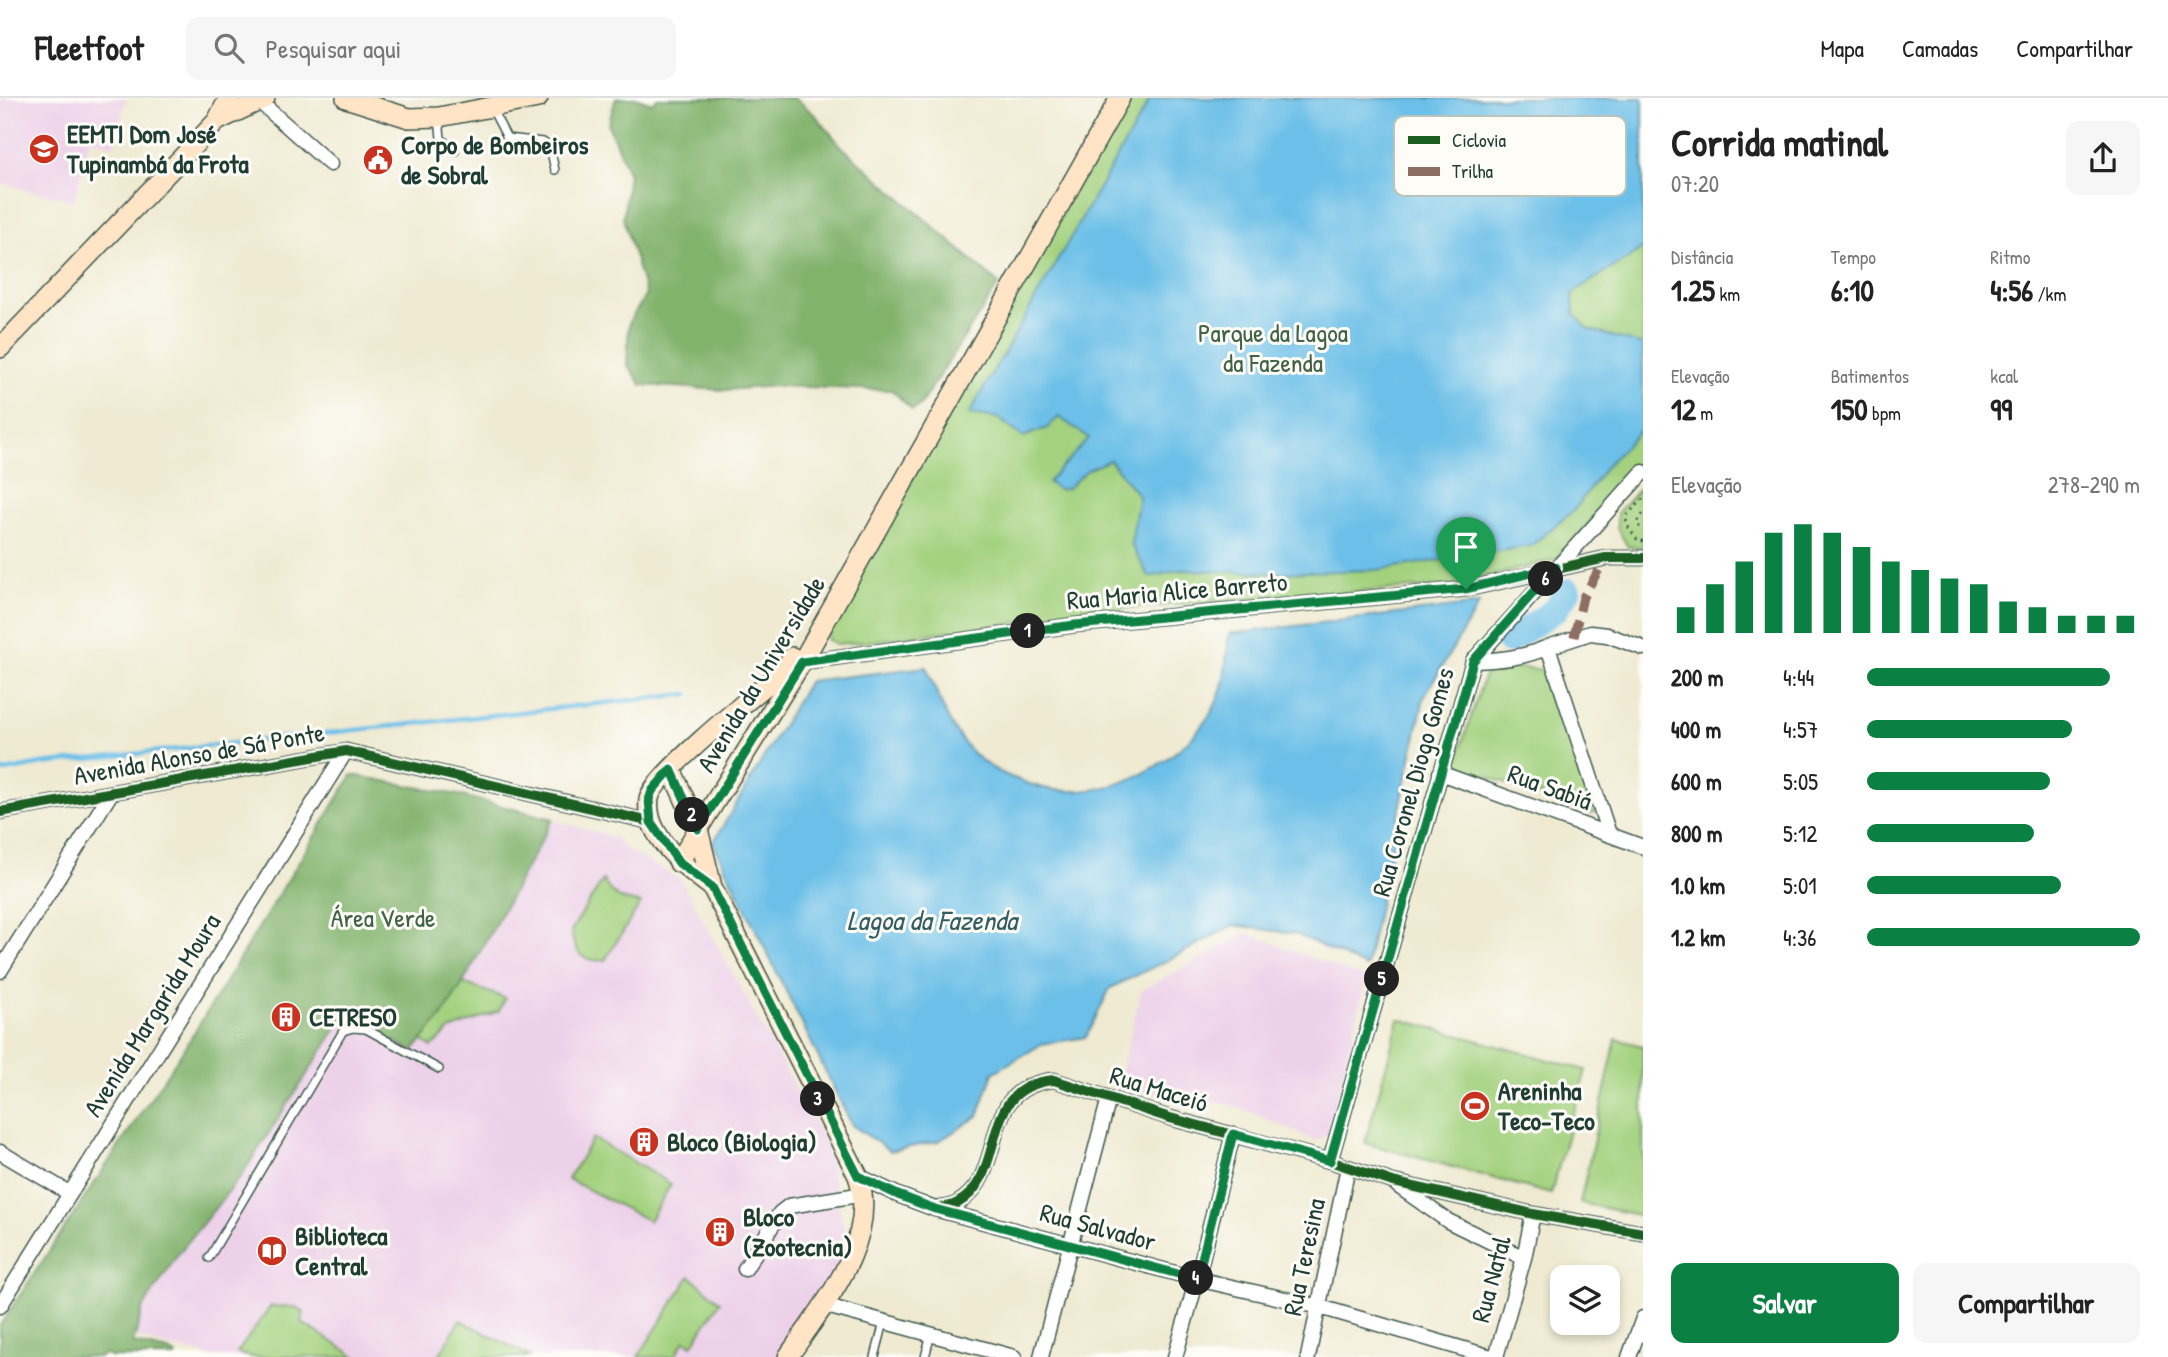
<!DOCTYPE html>
<html lang="pt">
<meta charset="utf-8">
<style>
body{margin:0;font-family:"Patrick Hand",sans-serif;background:#f6f6f6;color:#222;height:100vh;display:flex;flex-direction:column;font-size:26px;white-space:nowrap}
*{box-sizing:border-box;margin:0}
p{font-size:23px;color:#767676}
.icon{flex:none;width:38px;height:38px;fill:none;stroke:currentColor;stroke-width:2;stroke-linecap:round;stroke-linejoin:round}
.map{position:relative;flex:1;overflow:hidden}
.details{display:flex;flex-direction:column;background:#fff;width:525px}
.details>*{flex:none}
.fabs{position:absolute;left:1550px;top:1167px;display:grid;gap:14px}
.fabs a{display:grid;place-items:center;width:70px;height:70px;border-radius:14px;background:#fff;box-shadow:0 4px 10px #0003;font-size:35px}
.pin{position:absolute;display:grid;place-items:center;width:60px;height:60px;color:#fff;margin:-72px -30px;border-radius:50% 50% 50% 0;rotate:-45deg;box-shadow:0 0 7px #0007}
.pin .icon{rotate:45deg}
.km{position:absolute;width:35px;height:35px;margin:-18px;border-radius:50%;background:#222;color:#fff;font-size:19px;line-height:35px;text-align:center}
.round{display:grid;place-items:center;flex:none;width:74px;height:74px;border-radius:14px;background:#f6f6f6}
.overview{display:flex;align-items:center;justify-content:space-between;height:119px;padding:0 28px}
h1{font-size:38px;font-weight:800;line-height:52px}
.metrics{display:grid;grid-template-columns:repeat(3,1fr);gap:10px;height:119px;padding:7px 28px}
.metrics div{display:grid;align-content:center}
.metrics b{font-size:30px;font-weight:800}
.metrics small{font-size:19px;font-weight:400}
.metrics p{font-size:19px}
.chart{height:196px;padding:14px 28px}
.chart p{display:flex;justify-content:space-between}
.chart svg{width:100%;height:126px;margin-top:7px;stroke:#0b8043;stroke-width:6}
.button{display:flex;gap:14px;margin-top:auto;padding:14px 28px}
.button a{flex:1;height:80px;border-radius:14px;background:#0b8043;color:#fff;font-size:28px;font-weight:800;line-height:80px;text-align:center}
.button a+a{background:#f6f6f6;color:#222}
ul{padding:0 28px;list-style:none;font-size:23px}
li{display:grid;grid-template-columns:112px 84px 1fr;align-items:center;height:52px}
li i{height:18px;border-radius:9px;background:#0b8043}
header{display:flex;align-items:center;gap:42px;box-sizing:border-box;height:98px;padding:0 35px;background:#fff;border-bottom:2px solid #e0e0e0}
header strong{font-size:33px}
nav{display:flex;gap:38px;margin-inline-start:auto;font-size:24px}
.search{width:490px;height:63px;background:#f6f6f6;display:flex;align-items:center;gap:18px;box-sizing:border-box;padding:0 24px;border-radius:14px;color:#767676;font-size:26px}
main{display:flex;flex:1;min-height:0}
.map>svg:first-child{display:block}
</style>
<header>
<strong>Fleetfoot</strong>
<div class="search"><svg class="icon" aria-label="search" viewBox="0 0 24 24"><circle cx="10" cy="10" r="6"/><path d="M15 15l6 6"/></svg>Pesquisar aqui</div>
<nav><a>Mapa</a><a>Camadas</a><a>Compartilhar</a></nav>
</header>
<main>
<div class="map">
<svg width="1643" height="1259" viewBox="0 0 1643 1259">
<rect width="100%" height="100%" fill="#fdfcf7"/>
<filter id="ink" filterUnits="userSpaceOnUse"><feTurbulence type="fractalNoise" baseFrequency=".0143" numOctaves="2"/><feDisplacementMap in="SourceGraphic" scale="14" xChannelSelector="R" yChannelSelector="G"/><feConvolveMatrix kernelMatrix="1 2 1 2 8 2 1 2 1" color-interpolation-filters="sRGB"/></filter>
<filter id="wash" filterUnits="userSpaceOnUse"><feTurbulence type="fractalNoise" baseFrequency=".00686" numOctaves="4" result="noise"/><feDisplacementMap in="SourceGraphic" scale="28" xChannelSelector="R" yChannelSelector="G"/><feGaussianBlur stdDeviation="1.57" result="paint"/><feColorMatrix in="noise" values="0 0 0 0 0 0 0 0 0 0 0 0 0 0 0 0 0 1.4 0 .05"/><feComposite in="paint" operator="in"/></filter>
<g filter="url(#wash)">
<rect width="100%" height="100%" fill="#efead1"/>
<path fill="#edd1e9" d="M0,0H126L114,47L90,41L74,103L0,85Z
M352,677L458,697L615,739L627,752L681,782L826,1045L848,1151L822,1194L776,1259H214L159,1246L16,1204L191,940Z
M1247,835L1367,881L1328,1034L1317,1043L1246,1012L1220,1004L1199,1006L1164,995L1116,993L1141,893Z"/>
<path fill="#a3d17e" stroke="#618759" stroke-width="2" d="M1125,0H1643V365L1557,461L1458,487L1139,509L865,544L836,546L827,541L830,529Z
M1643,387V450L1628,449L1617,430V415Z
M1504,568L1551,573L1598,711L1592,716L1455,667L1485,576Z
M603,782C612,799 622,803 641,805L605,862C583,865 574,854 571,833Z
M463,885L505,900L499,913L450,932L432,949L421,942L442,918Z
M1399,921L1586,972L1551,1096L1365,1045Z
M1616,941L1643,948V1118L1580,1105Z
M593,1040L671,1086L649,1123L568,1081Z
M690,1178L720,1204L692,1247L685,1242L674,1259H638Z
M271,1208L295,1209L304,1213L302,1225L357,1259H251L237,1255Z
M460,1222L531,1259H438Z"/>
<path fill="#82b36d" stroke="#507850" stroke-width="2" d="M616,0H638L652,5L657,0H795L816,18L842,49L999,186L920,307L912,312L892,292L777,288L725,292L642,287L627,266L629,224L646,197L623,120L629,76L608,27Z
M352,677L458,697L553,721L463,885L442,918L413,953L344,919L241,1078L178,1156L143,1210L133,1245L168,1253L176,1257L175,1259H111L105,1256L98,1259H0V1227L191,940Z"/>
<path fill="#6cbfe8" stroke="#467e8e" stroke-width="2" d="M1151,0H1643V150C1620,167 1595,178 1573,196L1574,216L1588,231L1643,247V330L1608,366L1574,412L1531,448L1377,472L1272,475L1180,472L1149,479L1131,446L1139,398L1110,362L1087,372L1068,390L1059,392L1048,384L1089,340L1059,319L1047,330L1023,339L998,320L969,316Z
M1479,506L1424,599L1366,869L1296,836L1233,827L1176,858L1110,890L1086,939L1042,946L993,975L978,1018L939,1043L890,1053L852,1027L713,745L809,583L926,569C939,599 947,628 971,653C983,666 1000,675 1016,681C1033,688 1054,694 1073,693C1127,693 1184,659 1212,613C1226,590 1226,562 1229,536Z"/>
<g fill="none" stroke-linecap="round" stroke-linejoin="round">
<path stroke="#6cbfe8" stroke-width="4.5" d="M0,674L42,666L688,596"/>
<path stroke="#6cbfe8" stroke-width="26" d="M1509,543L1555,512L1568,493"/>
</g>
</g>
<g filter="url(#ink)">
<g fill="none" stroke-linecap="round" stroke-linejoin="round">
<g stroke="#3e574c" stroke-width="10">
<path id="lane" d="M492,11L507,40L543,44L550,49L555,72
M439,20L441,40L455,54
M209,1160L343,933L353,930L366,931L439,971
M875,1259L884,1224
M925,1259L931,1236"/>
</g>
<g stroke="#3e574c" stroke-width="17">
<path id="street" d="M260,4L330,66
M1473,563C1500,562 1523,560 1548,549
M802,564L1075,527L1467,491L1606,460H1643
M1440,675L1643,749
M0,714L346,653L651,724
M1609,736L1548,549L1590,535L1607,537L1643,550
M0,873L111,695
M0,1054L69,1095
M1330,1063L1473,563L1643,374
M858,1078L898,1097L935,1111L1197,1181L1320,1209L1491,1259
M1398,1088L1448,1123L1524,1160
M935,1111C941,1110 950,1109 956,1106C1011,1077 974,989 1054,982L1170,1020L1330,1063L1393,1084L1533,1116L1643,1135
M745,1171L780,1115L789,1108L864,1096
M823,1207L1014,1259
M0,1208L346,653
M1041,1259L1109,1000
M1175,1259L1197,1181L1233,1036
M1308,1259L1348,1069
M1496,1259L1524,1160L1533,1116
M1629,1259L1643,1220"/>
</g>
<g stroke="#3e574c" stroke-width="22">
<path id="secondary" d="M346,0L409,20L439,19L538,0
M217,23L265,0
M0,250L217,23L229,0
M671,671L698,731L679,765
M712,789C686,770 644,738 649,701C652,678 763,590 786,571L792,559
M788,1259C822,1208 880,1143 858,1078L712,789L698,731L802,564L1120,0"/>
</g>
<path stroke="#3e574c" stroke-width="2.5" stroke-dasharray="2 5" stroke-linecap="butt" d="M1643,401L1626,418L1627,427L1638,443H1643
M1643,416L1639,421L1638,428L1643,430"/>
<use href="#lane" stroke="#fff" stroke-width="7"/>
<use href="#street" stroke="#fff" stroke-width="14"/>
<use href="#secondary" stroke="#ffe4c6" stroke-width="19"/>
<path stroke="#8d6e63" stroke-width="9" stroke-dasharray="18 9" stroke-linecap="butt" d="M1574,539L1583,499L1606,460"/>
<g stroke="#fdfcf7" stroke-width="15">
<path id="cycleway" d="M802,564L1075,527L1467,491L1606,460H1643
M0,714L346,653L651,724
M935,1111C941,1110 950,1109 956,1106C1011,1077 974,989 1054,982L1170,1020L1330,1063L1393,1084L1533,1116L1643,1135"/>
</g>
<use href="#cycleway" stroke="#1b5e20" stroke-width="10"/>
</g>
</g>
<g fill="none" stroke-linecap="round" stroke-linejoin="round" filter="url(#ink)">
<g stroke="#fff" stroke-width="14">
<path id="route" d="M1556,469L1473,563L1330,1063L1233,1036L1197,1181L935,1111L898,1097L858,1078L712,789L679,765L651,724L649,702L652,693L671,671L698,731L802,564L1075,527L1466,491Z"/>
</g>
<use href="#route" stroke="#0b8043" stroke-width="9"/>
</g>
<defs>
<g id="school-disc" transform="scale(1.575)"><circle r="9.5" fill="#c8321e" stroke="#fdfcf7"/><path d="M0-5L7-2L0 1L-7-2ZM-4 1L0 2.5L4 1V4Q0 6-4 4Z" fill="#fff"/></g>
<g id="civic-disc" transform="scale(1.575)"><circle r="9.5" fill="#c8321e" stroke="#fdfcf7"/><path d="M-.6-6.5H3V-4.5H.6V-3L4-1V1h2V6H-6V1h2V-1L-.6-3ZM-1.2 2.5V6h2.4V2.5Z" fill="#fff"/></g>
<g id="building-disc" transform="scale(1.575)"><circle r="9.5" fill="#c8321e" stroke="#fdfcf7"/><path d="M-4-6H4V6H1V3H-1V6H-4ZM-2.5-4.3h1.7v1.8h-1.7ZM.8-4.3h1.7v1.8H.8ZM-2.5-1h1.7V.8h-1.7ZM.8-1h1.7V.8H.8Z" fill="#fff"/></g>
<g id="stadium-disc" transform="scale(1.575)"><circle r="9.5" fill="#c8321e" stroke="#fdfcf7"/><path d="M0-5a6.5 5 0 1 0 0 10a6.5 5 0 1 0 0-10ZM-3.5-1.8h7v3.6h-7Z" fill="#fff"/></g>
<g id="library-disc" transform="scale(1.575)"><circle r="9.5" fill="#c8321e" stroke="#fdfcf7"/><path d="M-6-4Q-3-5.5-.7-3.5V5Q-3 3-6 4ZM6-4Q3-5.5 .7-3.5V5Q3 3 6 4Z" fill="#fff"/></g>
</defs>
<g fill-rule="evenodd">
<use href="#school-disc" x="44" y="51"/>
<use href="#civic-disc" x="378" y="62"/>
<use href="#building-disc" x="286" y="919"/>
<use href="#stadium-disc" x="1475" y="1008"/>
<use href="#building-disc" x="644" y="1044"/>
<use href="#building-disc" x="720" y="1134"/>
<use href="#library-disc" x="272" y="1153"/>
</g>
<g text-anchor="middle" stroke-width="6" stroke-linejoin="round" paint-order="stroke">
<g font-size="26" font-weight="bold" fill="#1f3d34" stroke="#fdfcf7" text-anchor="start">
<text x="67" y="45">EEMTI Dom José<tspan x="67" dy="30">Tupinambá da Frota</tspan></text>
<text x="401" y="56">Corpo de Bombeiros<tspan x="401" dy="30">de Sobral</tspan></text>
<text x="309" y="928">CETRESO</text>
<text x="1498" y="1002">Areninha<tspan x="1498" dy="30">Teco-Teco</tspan></text>
<text x="667" y="1053">Bloco (Biologia)</text>
<text x="743" y="1128">Bloco<tspan x="743" dy="30">(Zootecnia)</tspan></text>
<text x="295" y="1147">Biblioteca<tspan x="295" dy="30">Central</tspan></text>
</g>
<g font-size="26" fill="#406246" stroke="#fdfcf7">
<text x="1273" y="244">Parque da Lagoa<tspan x="1273" dy="30">da Fazenda</tspan></text>
<text x="383" y="829">Área Verde</text>
</g>
<g font-size="26" fill="#1f3d34" stroke="#fdfcf7">
<text transform="translate(1177 493) rotate(-5)" y="9">Rua Maria Alice Barreto</text>
<text transform="translate(761 576) rotate(-59)" y="9">Avenida da Universidade</text>
<text transform="translate(199 656) rotate(-10)" y="9">Avenida Alonso de Sá Ponte</text>
<text transform="translate(1413 684) rotate(-74)" y="9">Rua Coronel Diogo Gomes</text>
<text transform="translate(1550 689) rotate(20)" y="9">Rua Sabiá</text>
<text transform="translate(152 917) rotate(-58)" y="9">Avenida Margarida Moura</text>
<text transform="translate(1159 991) rotate(17)" y="9">Rua Maceió</text>
<text transform="translate(1098 1129) rotate(15)" y="9">Rua Salvador</text>
<text transform="translate(1304 1159) rotate(-78)" y="9">Rua Teresina</text>
<text transform="translate(1491 1181) rotate(-75)" y="9">Rua Natal</text>
</g>
<g font-size="28" font-style="italic" fill="#325e61" stroke="#fdfcf7">
<text x="932" y="832">Lagoa da Fazenda</text>
</g>
</g>
<rect x="1394" y="18" width="232" height="80" rx="10" fill="#fdfcf7" stroke="#bac3bc" stroke-width="2"/>
<rect x="1408" y="38" width="32" height="8" fill="#1b5e20"/>
<rect x="1408" y="69" width="32" height="9" fill="#8d6e63"/>
<g font-size="19" fill="#1f3d34">
<text x="1452" y="49">Ciclovia</text>
<text x="1452" y="80">Trilha</text>
</g>
</svg>
<div class="fabs">
<a><svg class="icon" aria-label="layers" viewBox="0 0 24 24"><path d="M12 4l9 5-9 5-9-5zM3 14l9 5 9-5"/></svg></a>
</div>
<div class="pin" style="left:1466px;top:491px;background:#1e9e55"><svg class="icon" aria-label="arrive" viewBox="0 0 24 24"><path d="M6 21V4h12l-3 4 3 4H6"/></svg></div>
<b class="km" style="left:1028px;top:533px">1</b>
<b class="km" style="left:692px;top:717px">2</b>
<b class="km" style="left:818px;top:1001px">3</b>
<b class="km" style="left:1196px;top:1180px">4</b>
<b class="km" style="left:1382px;top:881px">5</b>
<b class="km" style="left:1546px;top:481px">6</b>
</div>
<section class="details">
<div class="overview"><div><h1>Corrida matinal</h1><p>07:20</p></div><a class="round"><svg class="icon" aria-label="share" viewBox="0 0 24 24"><path d="M12 15V3M7 8l5-5 5 5M5 13v7h14v-7"/></svg></a></div>
<div class="metrics">
<div><p>Distância</p><b>1.25<small> km</small></b></div>
<div><p>Tempo</p><b>6:10</b></div>
<div><p>Ritmo</p><b>4:56<small> /km</small></b></div>
</div>
<div class="metrics">
<div><p>Elevação</p><b>12<small> m</small></b></div>
<div><p>Batimentos</p><b>150<small> bpm</small></b></div>
<div><p>kcal</p><b>99</b></div>
</div>
<div class="chart"><p><span>Elevação</span>278–290 m</p>
<svg viewBox="0 0 160 44" preserveAspectRatio="none"><path d="M5 44V35M15 44V27M25 44V19M35 44V9M45 44V6M55 44V9M65 44V14M75 44V19M85 44V22M95 44V25M105 44V27M115 44V33M125 44V35M135 44V38M145 44V38M155 44V38"/></svg>
</div>
<ul>
<li><b>200 m</b>4:44<i style="width:89%"></i></li>
<li><b>400 m</b>4:57<i style="width:75%"></i></li>
<li><b>600 m</b>5:05<i style="width:67%"></i></li>
<li><b>800 m</b>5:12<i style="width:61%"></i></li>
<li><b>1.0 km</b>5:01<i style="width:71%"></i></li>
<li><b>1.2 km</b>4:36<i style="width:100%"></i></li>
</ul>
<div class="button"><a>Salvar</a><a>Compartilhar</a></div>
</section>
</main>
